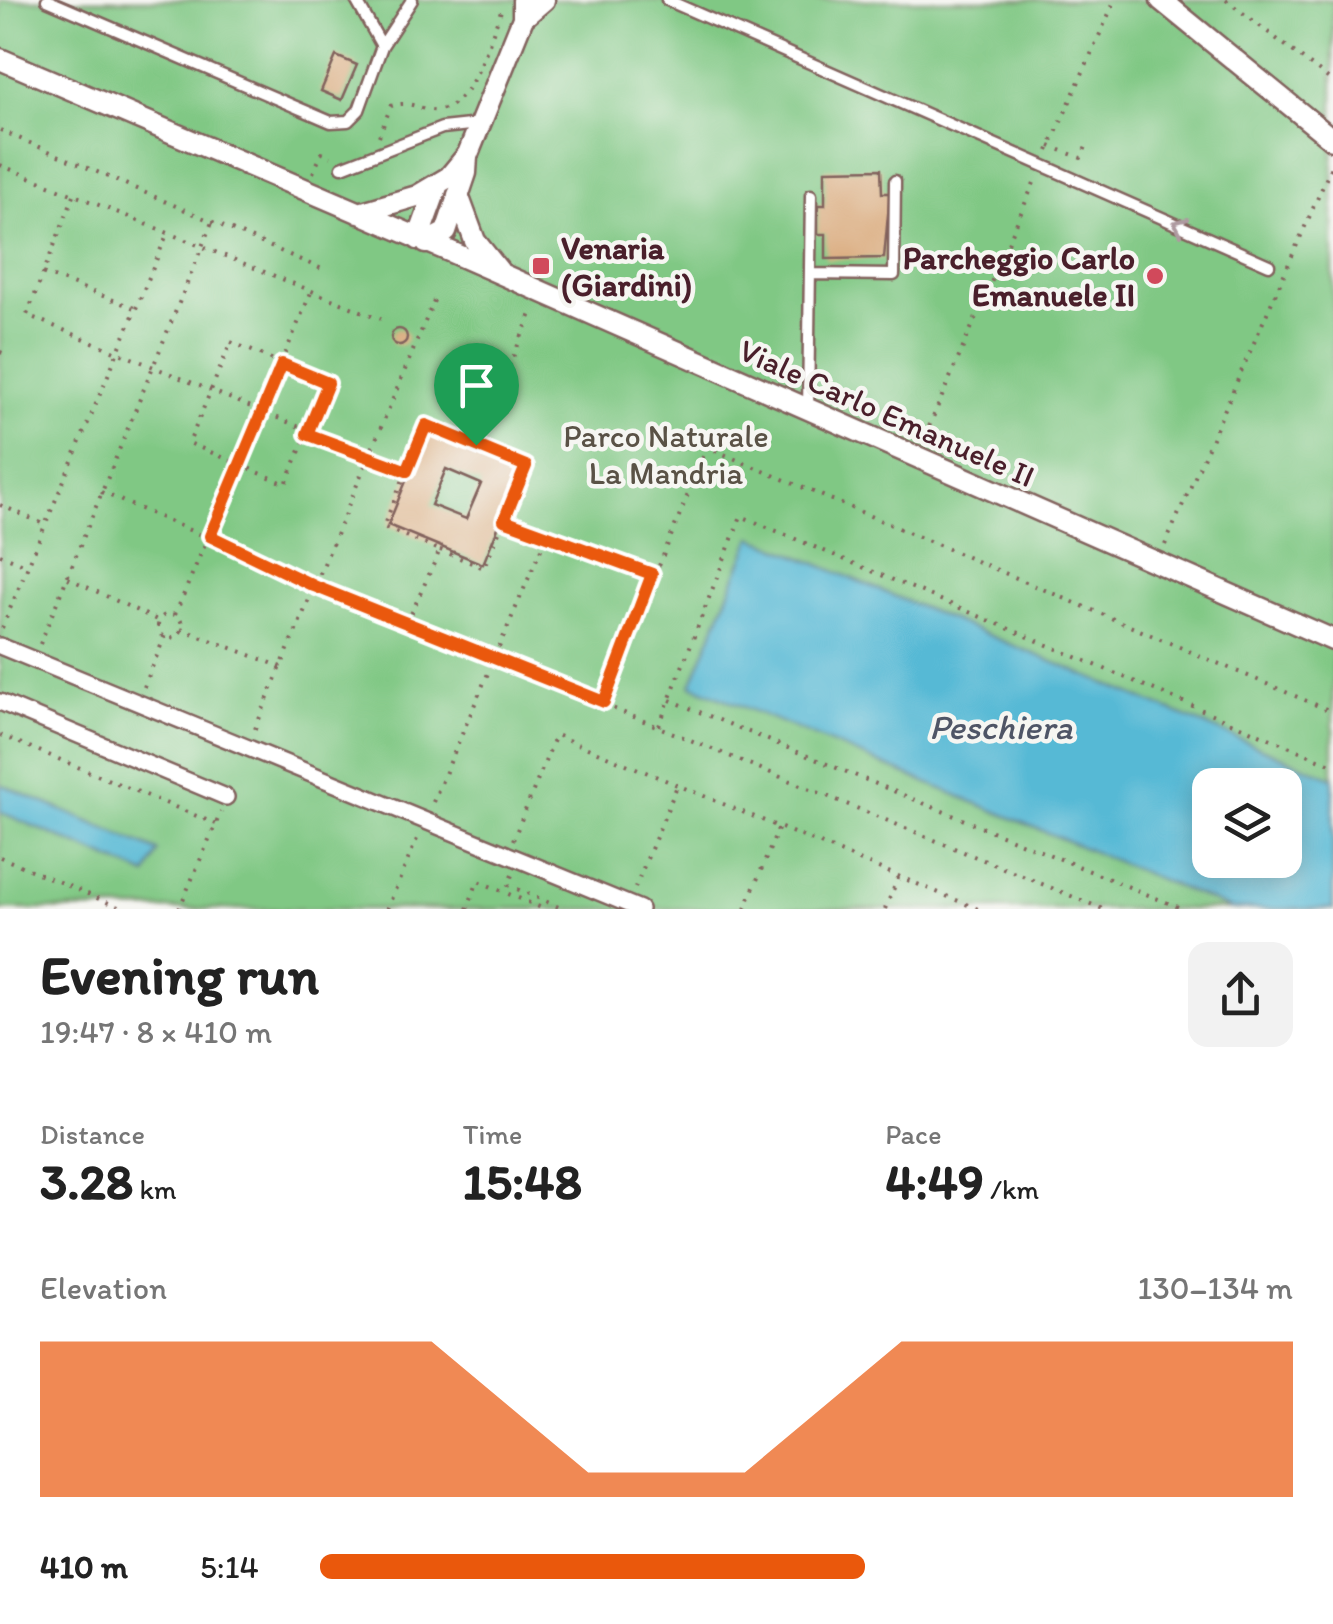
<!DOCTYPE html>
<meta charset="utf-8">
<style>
body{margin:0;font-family:Itim,sans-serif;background:#f2f2f2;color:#222;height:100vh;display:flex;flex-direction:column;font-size:38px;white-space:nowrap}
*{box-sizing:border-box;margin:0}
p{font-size:32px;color:#767676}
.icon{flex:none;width:55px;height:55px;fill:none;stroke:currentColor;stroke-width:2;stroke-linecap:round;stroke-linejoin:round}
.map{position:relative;height:909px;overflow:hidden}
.details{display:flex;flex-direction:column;background:#fff;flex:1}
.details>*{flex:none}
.tools{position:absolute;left:1192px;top:768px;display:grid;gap:20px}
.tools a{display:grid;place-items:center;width:110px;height:110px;border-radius:20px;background:#fff;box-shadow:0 5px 25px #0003;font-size:50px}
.pin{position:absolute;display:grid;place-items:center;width:85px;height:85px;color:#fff;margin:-102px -42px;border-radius:50% 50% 50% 0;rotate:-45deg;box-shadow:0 0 10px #0007}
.pin .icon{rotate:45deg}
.round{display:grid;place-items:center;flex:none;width:105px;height:105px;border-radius:20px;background:#f2f2f2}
.head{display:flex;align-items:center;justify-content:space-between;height:170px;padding:0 40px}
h1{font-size:55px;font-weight:700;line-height:75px}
.metrics{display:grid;grid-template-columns:repeat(3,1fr);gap:15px;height:170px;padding:10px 40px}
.metrics div{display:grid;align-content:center}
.metrics b{font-size:50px;font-weight:700}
.metrics small{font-size:28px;font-weight:400}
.metrics p{font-size:28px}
.chart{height:280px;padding:20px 40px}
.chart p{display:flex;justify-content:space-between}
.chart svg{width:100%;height:180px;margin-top:10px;fill:#ea580c;opacity:.7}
ul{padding:0 40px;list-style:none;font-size:32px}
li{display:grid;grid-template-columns:160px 120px 1fr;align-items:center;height:75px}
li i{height:25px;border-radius:12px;background:#ea580c}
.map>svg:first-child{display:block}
</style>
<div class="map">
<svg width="1333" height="909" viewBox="0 0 1333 909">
<rect width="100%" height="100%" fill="#f6f6f2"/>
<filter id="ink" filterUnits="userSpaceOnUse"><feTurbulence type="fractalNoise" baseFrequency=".01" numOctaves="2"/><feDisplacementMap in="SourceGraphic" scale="20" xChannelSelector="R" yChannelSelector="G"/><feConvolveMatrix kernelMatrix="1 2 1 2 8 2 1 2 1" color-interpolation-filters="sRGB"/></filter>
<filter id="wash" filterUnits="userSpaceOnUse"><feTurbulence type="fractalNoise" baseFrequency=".0048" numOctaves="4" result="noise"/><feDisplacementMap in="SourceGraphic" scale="40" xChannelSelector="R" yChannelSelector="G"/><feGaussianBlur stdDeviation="2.25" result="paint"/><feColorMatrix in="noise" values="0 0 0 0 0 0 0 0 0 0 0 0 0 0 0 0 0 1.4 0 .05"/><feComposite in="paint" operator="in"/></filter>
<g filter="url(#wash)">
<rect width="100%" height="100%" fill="#ebddb9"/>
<path fill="#80c884" stroke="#657458" stroke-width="2.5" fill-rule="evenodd" d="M0,0H1333V909H0ZM1210,785H1285V860H1210Z"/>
<path fill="#57b9d5" stroke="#506c80" stroke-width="2.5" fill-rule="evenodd" d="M752,537L1333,778V909H1231L691,685ZM1285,785V860H1210V785Z
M0,784L158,851L147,875L0,812Z"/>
<g id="blocks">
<path fill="#dbad81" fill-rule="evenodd" d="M336,56L357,65L342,100L321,91Z
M881,169L882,193H890L884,258L826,259V234H818V205H825V170Z
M391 337a8 8 0 1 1 16 0a8 8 0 1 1-16 0Z
M427,430L522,469L483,564L388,525ZM446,469L481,484L466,519L431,505Z"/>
</g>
</g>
<g filter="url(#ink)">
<use href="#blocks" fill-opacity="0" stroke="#82625d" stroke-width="2.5"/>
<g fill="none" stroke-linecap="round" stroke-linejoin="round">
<g stroke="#82625d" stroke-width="15">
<path id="service" d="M47,0L331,122L348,121L359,110L382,46
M356,0L382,46L412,0
M667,0L1269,265
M342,167L442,128L479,124
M810,274L894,275L895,181
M808,411L811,195"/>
</g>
<g stroke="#82625d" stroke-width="20">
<path id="pedestrian" d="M0,646L640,909
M0,702L226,797"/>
</g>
<g stroke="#82625d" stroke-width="25">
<path id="minor" d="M1161,0L1333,140
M523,18L544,0
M0,59L449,251L1333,640
M458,195L475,241L499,271
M359,213L417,196L449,177L468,154L523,18V0
M418,239L438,184
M426,243L446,232L466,173L467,156"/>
</g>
<path stroke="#82625d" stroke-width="4" stroke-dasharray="2.5 8" stroke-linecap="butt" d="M1226,0L1333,82
M0,130L324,270
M379,136L391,106C413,99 420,112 438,110C474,106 489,39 501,11
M1050,146L1081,158L1088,142
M1048,151L1115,0
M0,165L381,319
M313,173L322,153L331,157
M74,195L27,315L407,471
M43,273L137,309
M231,342L328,383L286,484L189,443Z
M0,352L9,355
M925,436L1036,178
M477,444L533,309
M101,492L407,624L1103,909
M0,505L46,525
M1165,545L1333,163
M440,550L484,568L504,520
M0,554L28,566
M68,578L159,621
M158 626a12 12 0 1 1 24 0a12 12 0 1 1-24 0Z
M175,615L312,290
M407,623L440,550L383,527L426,425L526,466L504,520L652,574
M2,628L168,232
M181,629L282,667
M40,644L212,222
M144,687L165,636
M670,700L1183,909
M604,702L707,447L1333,712
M659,726L741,516L1333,765
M255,729L435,298
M0,735L216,824
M433,802L547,535
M513,840L556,735L978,909
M0,857L123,909
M512,875L508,885L563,909
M635,888L677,786
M179,909L221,812
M387,909L417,839
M467,909L478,881L544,909
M745,909L779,827
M885,909L899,876"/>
<use href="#service" stroke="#fff" stroke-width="10"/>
<use href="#pedestrian" stroke="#fff" stroke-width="15"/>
<use href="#minor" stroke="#fff" stroke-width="20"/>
</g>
<defs><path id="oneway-chevron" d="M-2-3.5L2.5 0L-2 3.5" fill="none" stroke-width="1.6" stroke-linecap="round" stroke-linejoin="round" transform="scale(2.5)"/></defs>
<use stroke="#ae9aa0" href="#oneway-chevron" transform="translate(1180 225) rotate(-156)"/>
</g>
<g fill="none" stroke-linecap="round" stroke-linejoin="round" filter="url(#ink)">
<g stroke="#fff" stroke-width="20">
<path id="route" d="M282,364L328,383L307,434L407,471L426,425L526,466L504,520L652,574L604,702L314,586L210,536Z"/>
</g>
<use href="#route" stroke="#ea580c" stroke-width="12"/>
</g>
<g fill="#d1495b" stroke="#f6f6f2" stroke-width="4">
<rect x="531" y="256" width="20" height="20" rx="5"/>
<circle cx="1155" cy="276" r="10"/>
</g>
<g text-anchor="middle" stroke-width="9" stroke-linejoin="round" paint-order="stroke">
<g font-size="32" font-weight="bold" fill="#4a1f2b" stroke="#f6f6f2" text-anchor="start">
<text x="561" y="259">Venaria<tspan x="561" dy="37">(Giardini)</tspan></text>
<text x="1135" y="269" text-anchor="end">Parcheggio Carlo<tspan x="1135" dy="37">Emanuele II</tspan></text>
</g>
<g font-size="32" fill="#4a1f2b" stroke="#f6f6f2">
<text transform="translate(887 413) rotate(24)" y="11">Viale Carlo Emanuele II</text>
</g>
<g font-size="32" fill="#5a5246" stroke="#f6f6f2">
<text x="666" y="447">Parco Naturale<tspan x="666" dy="37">La Mandria</tspan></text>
</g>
<g font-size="35" font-style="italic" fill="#4f5566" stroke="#f6f6f2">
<text x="1001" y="739">Peschiera</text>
</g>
</g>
</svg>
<div class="tools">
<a><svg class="icon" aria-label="layers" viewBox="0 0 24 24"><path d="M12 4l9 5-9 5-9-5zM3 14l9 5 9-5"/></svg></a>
</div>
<div class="pin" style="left:476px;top:445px;background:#1e9e55"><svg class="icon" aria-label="arrive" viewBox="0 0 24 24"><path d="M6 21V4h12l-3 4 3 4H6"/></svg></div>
</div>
<section class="details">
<div class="head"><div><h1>Evening run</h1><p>19:47 · 8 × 410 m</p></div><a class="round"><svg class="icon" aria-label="share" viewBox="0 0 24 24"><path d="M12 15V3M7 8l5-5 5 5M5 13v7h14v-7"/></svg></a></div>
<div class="metrics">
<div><p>Distance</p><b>3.28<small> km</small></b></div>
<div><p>Time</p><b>15:48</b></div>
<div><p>Pace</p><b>4:49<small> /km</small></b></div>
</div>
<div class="chart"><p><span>Elevation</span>130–134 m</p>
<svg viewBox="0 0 160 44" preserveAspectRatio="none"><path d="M0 44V6L10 6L20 6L30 6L40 6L50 6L60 22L70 38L80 38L90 38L100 22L110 6L120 6L130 6L140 6L150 6L160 6V44z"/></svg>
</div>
<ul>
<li><b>410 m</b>5:14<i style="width:56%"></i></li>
</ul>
</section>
